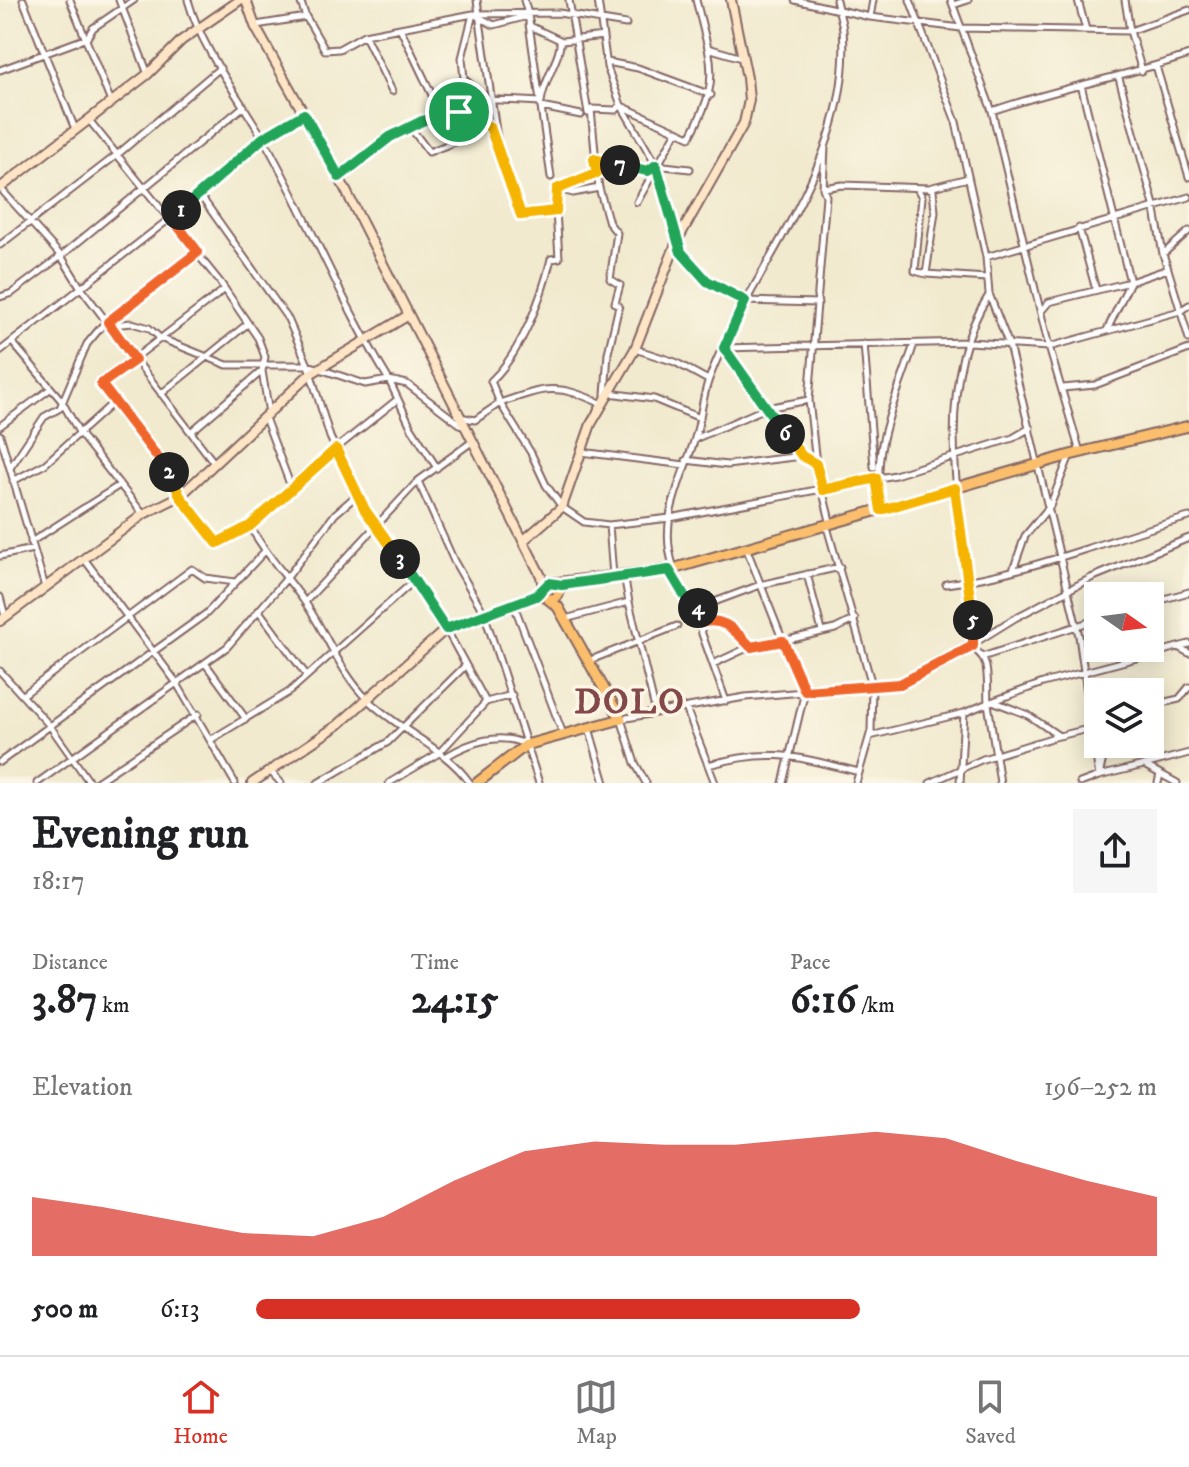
<!DOCTYPE html>
<meta charset="utf-8">
<style>
body{margin:0;font-family:"IM FELL DW Pica",serif;background:#f6f6f6;color:#202124;height:100vh;display:flex;flex-direction:column;font-size:30px;white-space:nowrap}
*{box-sizing:border-box;margin:0}
p{font-size:26px;color:#757577}
.icon{flex:none;width:44px;height:44px;fill:none;stroke:currentColor;stroke-width:2;stroke-linecap:round;stroke-linejoin:round}
.map{position:relative;height:783px;overflow:hidden}
.sheet{display:flex;flex-direction:column;background:#fff;flex:1}
.sheet>*{flex:none}
.needle{width:52px;rotate:104deg}
.buttons{position:absolute;left:1084px;top:582px;display:grid;gap:16px}
.buttons a{display:grid;place-items:center;width:80px;height:80px;border-radius:0px;background:#fff;box-shadow:0 4px 20px #0003;font-size:40px}
.pin{position:absolute;display:grid;place-items:center;width:68px;height:68px;color:#fff;margin:-34px;border:4px solid #fff;border-radius:50%;box-shadow:0 2px 8px #0007}
.km{position:absolute;width:40px;height:40px;margin:-20px;border-radius:50%;background:#222;color:#fff;font-size:22px;line-height:40px;text-align:center}
.round{display:grid;place-items:center;flex:none;width:84px;height:84px;border-radius:0px;background:#f6f6f6}
.head{display:flex;align-items:center;justify-content:space-between;height:136px;padding:0 32px}
h1{font-size:44px;font-weight:800;line-height:60px}
.metrics{display:grid;grid-template-columns:repeat(3,1fr);gap:12px;height:136px;padding:8px 32px}
.metrics div{display:grid;align-content:center}
.metrics b{font-size:40px;font-weight:800}
.metrics small{font-size:22px;font-weight:400}
.metrics p{font-size:22px}
.chart{height:224px;padding:16px 32px}
.chart p{display:flex;justify-content:space-between}
.chart svg{width:100%;height:144px;margin-top:8px;fill:#d93025;opacity:.7}
ul{padding:0 32px;list-style:none;font-size:26px}
li{display:grid;grid-template-columns:128px 96px 1fr;align-items:center;height:60px}
li i{height:20px;border-radius:10px;background:#d93025}
.menu{display:flex;justify-content:space-around;align-items:center;height:112px;border-top:2px solid #e0e0e0;background:#fff;font-size:22px;color:#757577}
.menu a{display:grid;justify-items:center;gap:4px}
.menu .selected{color:#d93025}
.map>svg:first-child{display:block}
</style>
<div class="map">
<svg width="1189" height="783" viewBox="0 0 1189 783">
<rect width="100%" height="100%" fill="#fcf5e5"/>
<filter id="ink" filterUnits="userSpaceOnUse"><feTurbulence type="fractalNoise" baseFrequency=".0125" numOctaves="2"/><feDisplacementMap in="SourceGraphic" scale="16" xChannelSelector="R" yChannelSelector="G"/><feConvolveMatrix kernelMatrix="1 2 1 2 8 2 1 2 1" color-interpolation-filters="sRGB"/></filter>
<filter id="wash" filterUnits="userSpaceOnUse"><feTurbulence type="fractalNoise" baseFrequency=".006" numOctaves="4" result="noise"/><feDisplacementMap in="SourceGraphic" scale="32" xChannelSelector="R" yChannelSelector="G"/><feGaussianBlur stdDeviation="1.8" result="paint"/><feColorMatrix in="noise" values="0 0 0 0 0 0 0 0 0 0 0 0 0 0 0 0 0 1.4 0 .05"/><feComposite in="paint" operator="in"/></filter>
<g filter="url(#wash)">
<rect width="100%" height="100%" fill="#f1eacf"/>
</g>
<g filter="url(#ink)">
<g fill="none" stroke-linecap="round" stroke-linejoin="round">
<g stroke="#846664" stroke-width="9">
<path id="street" d="M23,0L75,129
M70,0L111,102
M119,0L148,74
M188,0C204,57 246,104 273,156C313,230 345,308 389,380L407,384L465,428
M300,0L306,17
M477,0L497,138
M524,0L528,14
M569,0L588,113
M598,0L607,67L621,105L656,165L681,252L707,281L745,301L818,303
M696,0L708,48L742,58
M795,0L870,17L961,28L1130,31L1142,71
M910,0L956,122L986,257L989,294L1009,345L1079,636L1092,728
M951,0L992,111L1049,347L1180,311L1189,305
M1078,0L1086,30
M1125,0L1130,31L1189,10
M953,5L968,0
M870,17L873,0
M529,24L551,177
M256,25L306,17L325,50L339,49L364,35L473,14L494,25L528,16L530,26L562,41L603,36
M401,30L441,114
M365,36L392,91
M607,62L638,68L711,95
M1156,66L1189,177
M0,70L87,38L93,28L134,0
M1119,78L1154,205L1163,254
M488,99L464,79L462,58L473,14L559,13L626,24
M541,107L581,115
M624,107L690,137C707,105 716,84 708,48
M992,111C1057,88 1124,77 1189,55
M459,112L490,127L521,215L556,211L559,258L551,259C541,300 521,353 491,381L500,403L475,420L460,417
M89,120L220,282L258,338L265,357L262,371L269,413
M410,127L429,152L462,139L458,121
M825,147L823,188L826,196L809,400L816,464L831,525
M595,159L648,171L656,165L690,169
M597,173L599,188
M340,176L390,137L422,121L459,112L482,99L541,102C544,78 562,56 560,40
M0,188L61,256L81,288L215,464
M824,188L842,185L929,188L968,178
M917,188L922,197L915,271L926,274
M929,188L933,190L935,212L926,274L987,278
M558,189L597,173L591,109L616,110L621,105
M200,195L288,319L308,365L330,437L357,495L446,629L486,702
M637,202L677,131
M556,211L557,189L573,193L599,188L609,223L617,233L610,279L620,285L615,303L619,306L608,353L605,395
M1079,228L1096,290
M0,245L118,154L220,68
M986,257L1189,197
M1168,269L1189,339
M0,297L12,293L61,256L244,106
M1042,310L1049,302L1130,282L1081,85
M108,322L198,252
M1107,330L1130,282L1168,269L1163,254L1189,231
M12,342L61,400L80,434L143,514
M864,344L874,467
M724,348L969,342L1049,347L1080,452
M724,348C752,383 778,441 815,464
M635,349L675,362L708,380
M0,351L200,195L263,138L303,114
M1063,388L1095,385L1189,349
M609,393L654,399L700,418
M161,394L246,325
M115,401L171,475L180,496L211,539L217,543L250,526C265,554 286,575 304,601C326,632 339,671 367,699C399,731 445,747 470,783
M602,404C557,383 546,387 500,403L531,453L546,485L562,507L584,522L609,525L670,518L895,475L1013,438L1030,428
M265,418L291,487
M0,426L50,389
M192,431L262,371
M0,435L45,587
M695,439L766,408L809,400
M581,452L685,465
M686,460L727,465L802,456
M10,468L44,417L60,408L87,344L102,326L132,323L149,328L160,338L227,365H308L365,384L389,380L411,427L437,468
M13,481L45,464L115,401L101,384L225,289
M418,481L454,561L484,613L539,783
M881,509C871,444 895,404 914,344
M609,525L613,576
M250,526L298,479L398,399
M827,527L872,685L871,731L856,783
M31,542L118,486
M747,550L783,641L835,629L855,619
M0,556L33,549
M85,560L176,682L235,783
M674,568C657,521 682,481 695,438C701,419 702,398 709,379C752,264 854,161 843,30C842,20 838,10 836,0
M1013,570L1025,536L1050,506L1070,455
M670,571L687,600L698,608L702,634L726,701
M807,574L822,631
M946,584C1030,573 1108,539 1189,517
M0,597L5,616
M305,602L418,481L473,441
M629,602L656,713
M1150,603L1189,592
M514,605L563,734
M698,608L760,585L840,567
M259,611L307,676
M565,619L629,602L624,575
M700,623C724,617 735,632 751,647
M1178,647L1189,653
M982,657L1098,619
M588,661L677,626
M205,663L246,719
M713,664L745,649L783,641L805,691L783,783
M0,671L50,726L90,783
M23,695L192,569L205,578L235,582
M995,702L1028,715L1059,736L1092,728L1099,776L1144,765L1177,783
M686,708L715,783
M1150,726L1159,715L1157,704L1179,699L1189,687
M589,728L605,783
M870,736L964,713
M212,739L289,692L415,580
M447,756C470,742 500,732 525,744
M0,762L207,613L264,552
M708,765C772,747 797,757 859,772
M1144,765L1189,753
M271,772L281,783
M37,783L227,647L286,579L335,514L357,495
M95,783L198,714
M318,783L388,742L465,666
M389,783L439,753L486,702L512,695
M646,783L635,763L621,719L745,697L900,684L931,670L1015,618L1091,578L1189,538
M930,783L983,759L1058,736
M960,783L964,713L988,703C987,690 989,671 984,660C982,655 975,651 973,645C969,629 973,607 971,590C956,500 935,377 989,295
M1000,783L988,703L1043,683L1189,644
M1080,783L1099,776L1103,758L1130,744
M1158,783L1160,774"/>
</g>
<g stroke="#846664" stroke-width="12">
<path id="secondary" d="M246,0L255,26L339,177L541,576L543,588L536,596L514,605L446,629L338,725L252,783
M0,188L148,74L182,40L240,0
M523,541L562,507L591,424L635,349L677,241L744,123L749,100L747,78L731,0
M0,621L144,514L180,496L310,374L407,316"/>
</g>
<g stroke="#846664" stroke-width="13">
<path id="primary" d="M543 591a8 8 0 1 1 16 0a8 8 0 1 1-16 0Z
M553,583L669,570L1070,455L1189,426
M477,783L526,745L621,719L558,607L547,598"/>
</g>
<use href="#street" stroke="#fff" stroke-width="5"/>
<use href="#secondary" stroke="#fde5c5" stroke-width="8"/>
<use href="#primary" stroke="#fabe6d" stroke-width="9"/>
</g>
</g>
<g fill="none" stroke-linecap="round" stroke-linejoin="round" filter="url(#ink)">
<g stroke="#fff" stroke-width="16">
<path id="split-1" d="M181,210L263,138L304,114L339,177L390,137L422,121L459,112"/>
</g>
<g stroke="#fff" stroke-width="16">
<path id="split-2" d="M169,472L101,384L135,360L108,322L198,252L171,217L181,210"/>
</g>
<g stroke="#fff" stroke-width="16">
<path id="split-3" d="M169,472L180,496L217,543L250,526L336,449L365,510L400,559"/>
</g>
<g stroke="#fff" stroke-width="16">
<path id="split-4" d="M400,559L446,629L536,596L549,583L562,585L669,570L687,600L698,608"/>
</g>
<g stroke="#fff" stroke-width="16">
<path id="split-5" d="M698,608L700,623C724,616 735,631 751,647L783,641L805,691L900,684L973,646V620"/>
</g>
<g stroke="#fff" stroke-width="16">
<path id="split-6" d="M785,434L802,456L816,464L823,490L876,478L881,510L955,488L973,620"/>
</g>
<g stroke="#fff" stroke-width="16">
<path id="split-7" d="M620,165L648,171L656,165L681,252L707,281L745,301L724,348L785,434"/>
</g>
<g stroke="#fff" stroke-width="16">
<path id="split-8" d="M459,112L490,127L521,215L556,211L557,189L597,173L594,159L620,165"/>
</g>
<use href="#split-1" stroke="#22a559" stroke-width="10"/>
<use href="#split-2" stroke="#f0652b" stroke-width="10"/>
<use href="#split-3" stroke="#f5b400" stroke-width="10"/>
<use href="#split-4" stroke="#22a559" stroke-width="10"/>
<use href="#split-5" stroke="#f0652b" stroke-width="10"/>
<use href="#split-6" stroke="#f5b400" stroke-width="10"/>
<use href="#split-7" stroke="#22a559" stroke-width="10"/>
<use href="#split-8" stroke="#f5b400" stroke-width="10"/>
</g>
<g text-anchor="middle" stroke-width="7" stroke-linejoin="round" paint-order="stroke">
<g font-size="36" font-weight="bold" letter-spacing="2" fill="#82484a" stroke="#fcf5e5">
<text x="630" y="713">DOLO</text>
</g>
</g>
</svg>
<div class="buttons">
<a><svg class="needle" viewBox="-14 -14 28 28"><path d="M0-13l5 13h-10z" fill="#e53935"/><path d="M0 13l5-13h-10z" fill="#757577"/></svg></a>
<a><svg class="icon" aria-label="layers" viewBox="0 0 24 24"><path d="M12 4l9 5-9 5-9-5zM3 14l9 5 9-5"/></svg></a>
</div>
<div class="pin" style="left:459px;top:112px;background:#1e9e55"><svg class="icon" aria-label="arrive" viewBox="0 0 24 24"><path d="M6 21V4h12l-3 4 3 4H6"/></svg></div>
<b class="km" style="left:181px;top:210px">1</b>
<b class="km" style="left:169px;top:472px">2</b>
<b class="km" style="left:400px;top:559px">3</b>
<b class="km" style="left:698px;top:608px">4</b>
<b class="km" style="left:973px;top:620px">5</b>
<b class="km" style="left:785px;top:434px">6</b>
<b class="km" style="left:620px;top:165px">7</b>
</div>
<section class="sheet">
<div class="head"><div><h1>Evening run</h1><p>18:17</p></div><a class="round"><svg class="icon" aria-label="share" viewBox="0 0 24 24"><path d="M12 15V3M7 8l5-5 5 5M5 13v7h14v-7"/></svg></a></div>
<div class="metrics">
<div><p>Distance</p><b>3.87<small> km</small></b></div>
<div><p>Time</p><b>24:15</b></div>
<div><p>Pace</p><b>6:16<small> /km</small></b></div>
</div>
<div class="chart"><p><span>Elevation</span>196–252 m</p>
<svg viewBox="0 0 160 44" preserveAspectRatio="none"><path d="M0 44V26L10 29L20 33L30 37L40 38L50 32L60 21L70 12L80 9L90 10L100 10L110 8L120 6L130 8L140 15L150 21L160 26V44z"/></svg>
</div>
<ul>
<li><b>500 m</b>6:13<i style="width:67%"></i></li>
</ul>
</section>
<nav class="menu">
<a class="selected"><svg class="icon" aria-label="home" viewBox="0 0 24 24"><path d="M3 11l9-7 9 7M6 9v11h12V9"/></svg>Home</a>
<a><svg class="icon" aria-label="map" viewBox="0 0 24 24"><path d="M3 6l6-2 6 2 6-2v14l-6 2-6-2-6 2zM9 4v14M15 6v14"/></svg>Map</a>
<a><svg class="icon" aria-label="saved" viewBox="0 0 24 24"><path d="M7 4h10v16l-5-4-5 4z"/></svg>Saved</a>
</nav>
